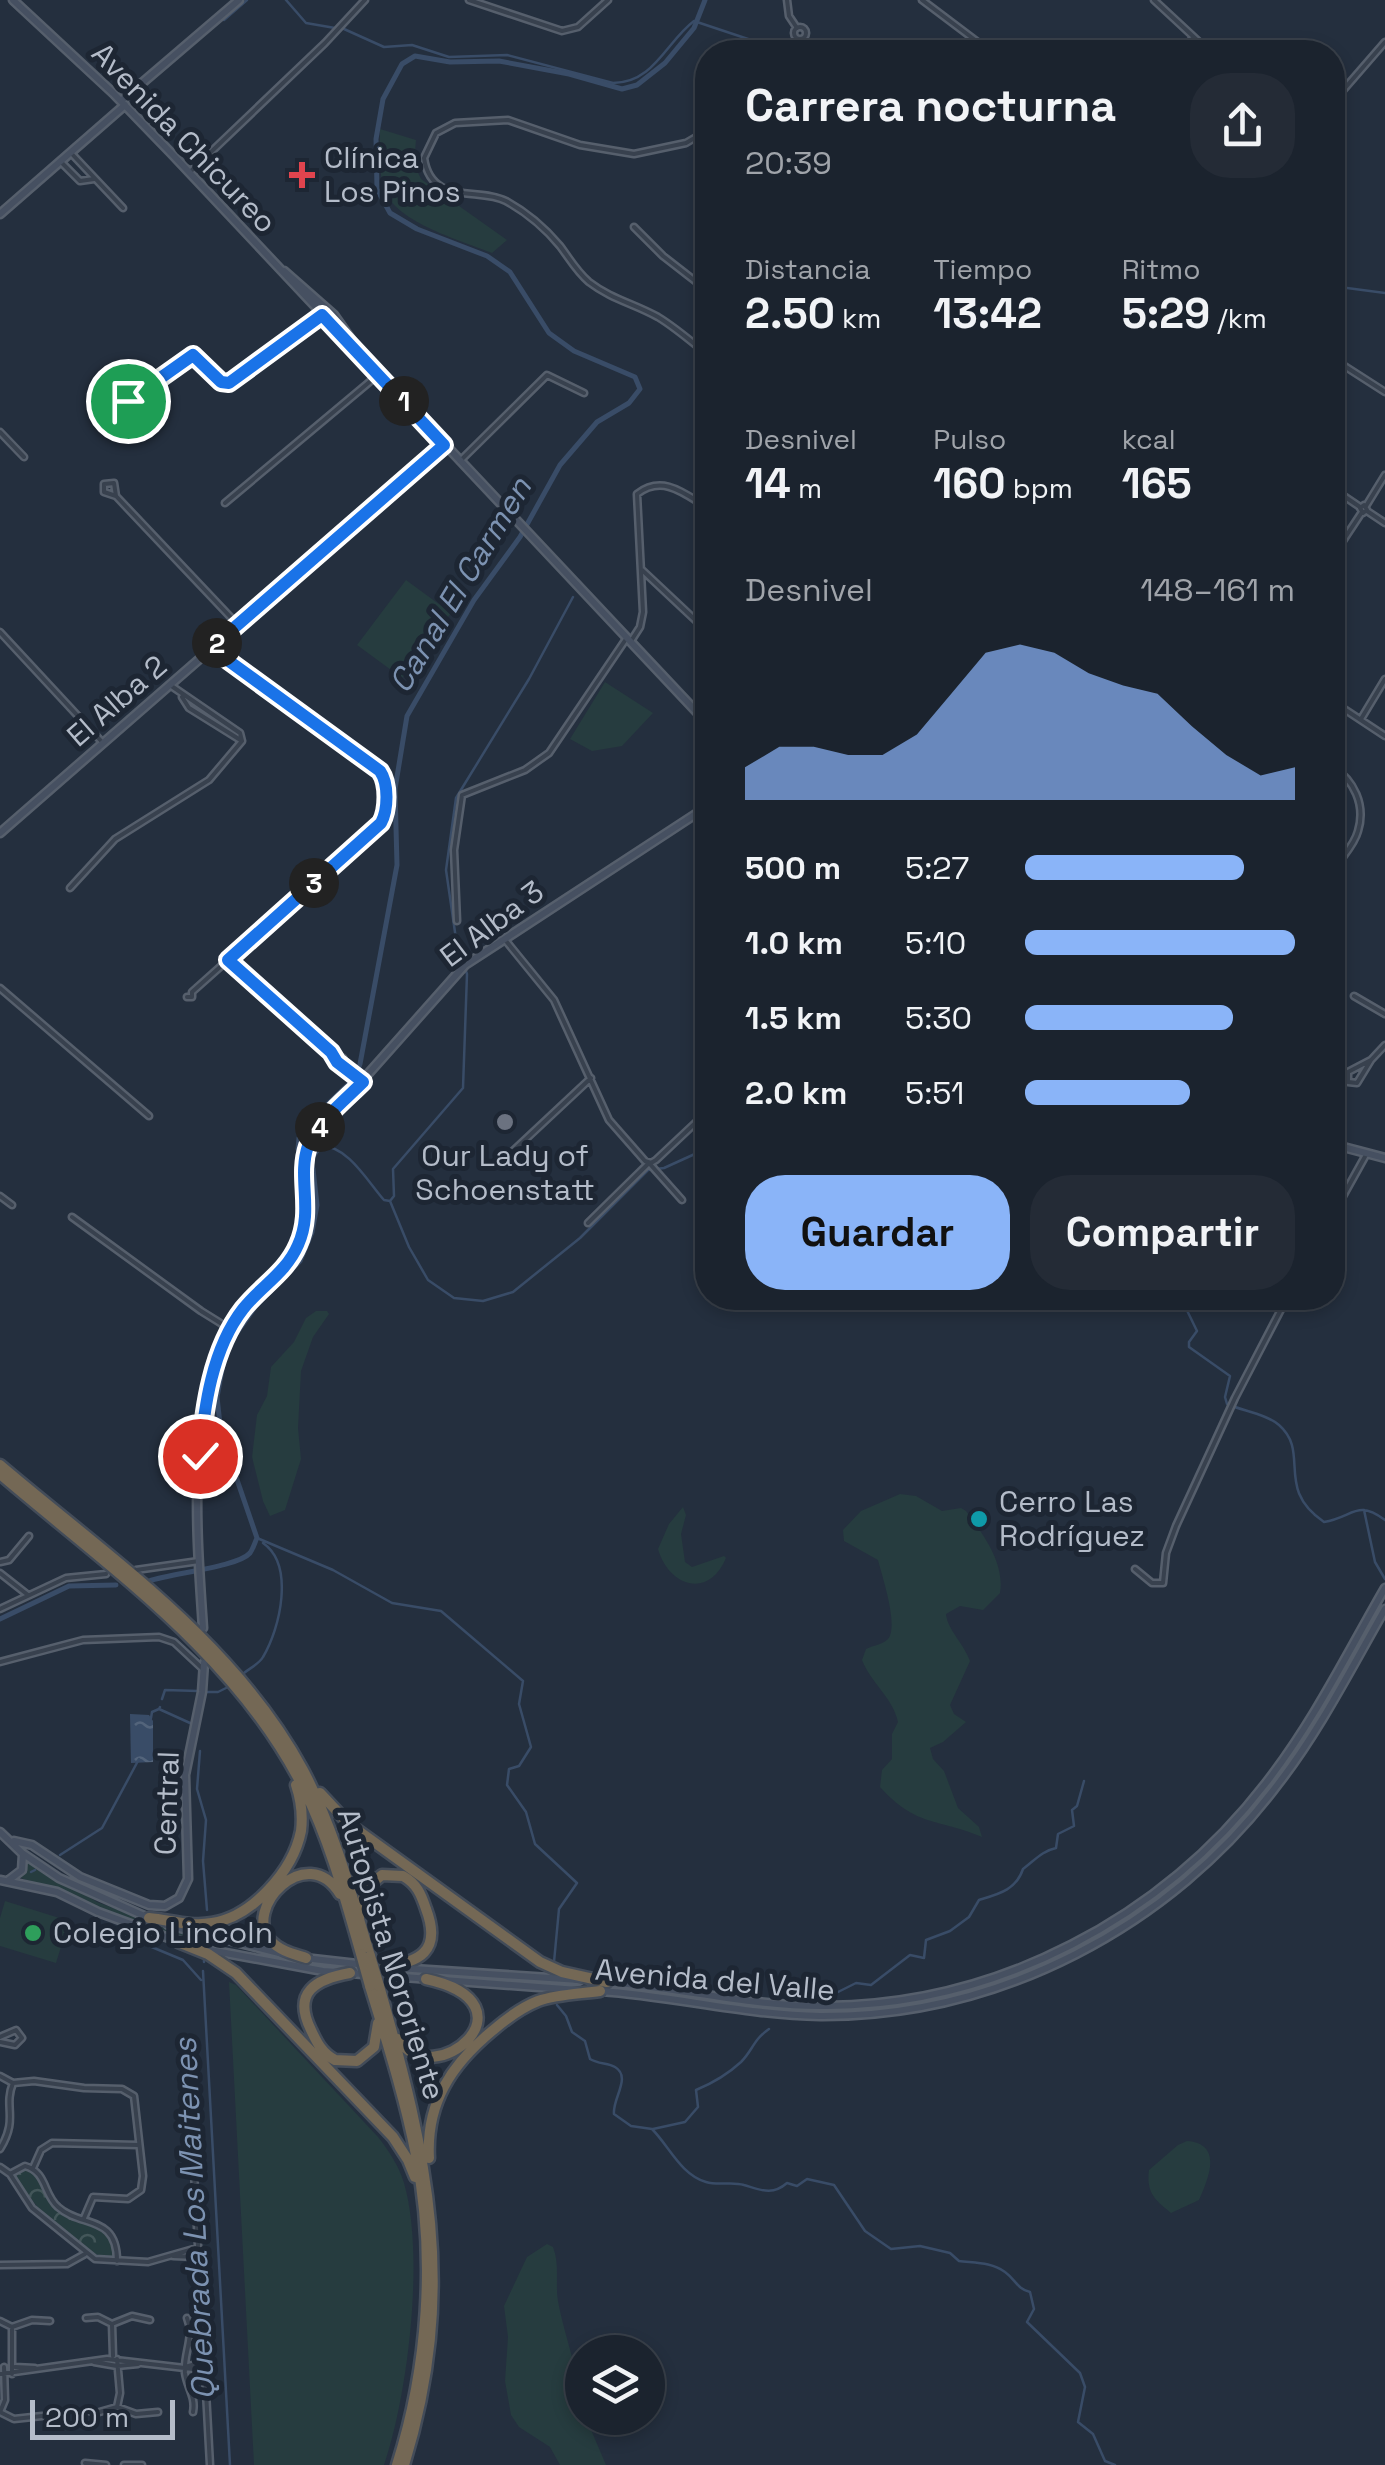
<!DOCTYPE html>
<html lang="es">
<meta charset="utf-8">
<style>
body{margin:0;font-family:"Space Grotesk",sans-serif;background:#242b36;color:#f1f3f6;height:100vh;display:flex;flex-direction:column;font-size:38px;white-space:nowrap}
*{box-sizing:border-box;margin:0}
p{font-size:32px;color:#a0a4aa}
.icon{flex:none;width:55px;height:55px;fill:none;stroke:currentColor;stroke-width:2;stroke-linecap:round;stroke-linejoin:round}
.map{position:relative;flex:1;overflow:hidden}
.side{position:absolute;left:695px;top:40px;width:650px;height:1270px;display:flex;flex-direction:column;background:#1b232e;border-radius:40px;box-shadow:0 5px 15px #0003,0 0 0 2px #39404a}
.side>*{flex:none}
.tools{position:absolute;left:565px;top:2335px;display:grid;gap:20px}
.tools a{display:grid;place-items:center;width:100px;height:100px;border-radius:50%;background:#1b232e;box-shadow:0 5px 15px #0003,0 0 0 2px #39404a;font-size:50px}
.scale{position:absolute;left:30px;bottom:25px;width:145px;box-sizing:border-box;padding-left:10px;border:5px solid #b4bcc9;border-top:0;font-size:28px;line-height:35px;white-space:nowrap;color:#b4bcc9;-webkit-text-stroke:8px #1d2633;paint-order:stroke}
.pin{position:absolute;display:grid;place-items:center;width:85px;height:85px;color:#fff;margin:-42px;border:5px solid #fff;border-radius:50%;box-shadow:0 2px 10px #0007}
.km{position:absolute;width:50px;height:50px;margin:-25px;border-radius:50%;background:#222;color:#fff;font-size:28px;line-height:50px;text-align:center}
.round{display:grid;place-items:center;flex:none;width:105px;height:105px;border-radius:40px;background:#242b36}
.overview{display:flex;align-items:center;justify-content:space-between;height:170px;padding:0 50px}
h1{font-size:45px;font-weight:600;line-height:75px}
.metrics{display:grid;grid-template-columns:repeat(3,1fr);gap:15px;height:170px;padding:10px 50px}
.metrics div{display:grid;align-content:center}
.metrics b{font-size:42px;font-weight:600}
.metrics small{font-size:28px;font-weight:400}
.metrics p{font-size:28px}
.chart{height:280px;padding:20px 50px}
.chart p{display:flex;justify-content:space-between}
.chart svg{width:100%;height:180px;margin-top:10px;fill:#8ab4f8;opacity:.7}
.button{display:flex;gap:20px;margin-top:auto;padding:20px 50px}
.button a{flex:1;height:115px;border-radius:40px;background:#8ab4f8;color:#111;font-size:40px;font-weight:600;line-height:115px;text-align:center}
.button a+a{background:#242b36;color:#f1f3f6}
ul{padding:0 50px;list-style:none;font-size:32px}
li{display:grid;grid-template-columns:160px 120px 1fr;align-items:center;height:75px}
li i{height:25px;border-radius:12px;background:#8ab4f8}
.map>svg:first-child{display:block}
</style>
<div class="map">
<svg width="1385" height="2465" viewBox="0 0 1385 2465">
<defs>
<pattern id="park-crowns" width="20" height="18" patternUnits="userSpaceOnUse" patternTransform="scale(2.5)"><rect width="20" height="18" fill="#263c3f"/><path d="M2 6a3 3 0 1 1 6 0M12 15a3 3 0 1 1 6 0" fill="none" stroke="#435659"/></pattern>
<pattern id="water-ripples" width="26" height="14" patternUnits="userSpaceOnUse" patternTransform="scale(2.5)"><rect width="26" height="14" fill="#394c67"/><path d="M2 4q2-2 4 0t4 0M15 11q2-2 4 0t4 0" fill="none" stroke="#53647b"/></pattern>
</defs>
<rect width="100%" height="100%" fill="#242f3e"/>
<path fill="#263c3f" d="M380,129L416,140L414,164L421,179L507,240L492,253C463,241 397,223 385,191C378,173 380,148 380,129Z
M406,580L451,613L402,678L357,645Z
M605,682L653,713L622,746L592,751L570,739Z
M316,1311H327L329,1314L313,1337L301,1371L298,1428L301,1459L285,1510L270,1516L263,1501L252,1457L257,1415L267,1396L271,1367L294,1342L306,1318Z
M900,1494L916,1496L942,1511L961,1508L966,1511C983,1534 1005,1563 1000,1593L983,1610L960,1606L946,1614C947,1629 964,1644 970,1661L950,1705L954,1714L966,1722L943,1742L930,1748L933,1759L944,1771L958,1808L979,1827L982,1837C937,1818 916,1827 880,1787L882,1770L892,1759V1734L898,1722C893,1698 871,1683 862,1660L866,1649C874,1645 882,1645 888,1639C899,1626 882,1576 878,1560L844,1541L843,1530L861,1511Z
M683,1507L686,1515L681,1534L685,1562L692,1567L724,1556L726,1558C709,1599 669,1587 658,1549L669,1524Z
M28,1859L97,1902L202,1940L201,1946L116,1918L69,1894L21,1878Z
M5,1901L69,1921L56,1963L0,1946V1918Z
M229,1982L236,1985L378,2137C389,2151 399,2166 404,2183C425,2255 408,2395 384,2465H254Z
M1187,2141C1224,2144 1208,2179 1199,2200L1171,2213C1155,2200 1146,2193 1149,2170L1178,2145Z
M547,2244L553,2247C560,2265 555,2283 558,2301C565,2340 582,2378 582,2418H586L606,2465H560L550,2447L519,2427L511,2415L505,2381L508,2337L504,2306L527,2257Z"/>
<path fill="url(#park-crowns)" d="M23,2170C45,2172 43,2197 58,2209C70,2220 89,2218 101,2229C109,2236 113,2247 113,2257C79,2259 32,2205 16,2176Z"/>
<path fill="url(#water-ripples)" d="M130,1714L149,1715L153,1721V1762L131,1763Z"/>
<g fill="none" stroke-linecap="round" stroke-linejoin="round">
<path stroke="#394c67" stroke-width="2.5" d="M286,0L306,23L335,28
M224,20L247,0
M344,29L384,47L412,45L449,57L507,55L613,83C654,83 666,42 694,21L763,44L824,52
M1332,286L1385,293
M311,1161L322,1146C348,1146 368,1182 384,1200L390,1201L409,1247L428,1280L454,1298L483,1301L513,1292L580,1238L648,1170L664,1168L708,1148
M390,1201L394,1196L393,1169L463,1088L467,974L457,946L446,870L456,798L529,679L573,597
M1181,1298L1197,1331L1189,1342V1347L1230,1376L1225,1397L1227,1404C1243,1411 1266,1414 1279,1425C1311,1453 1274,1488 1324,1522C1354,1517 1356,1499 1385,1520
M1364,1510L1375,1562L1385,1579
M257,1538L333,1570L392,1603L441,1611L523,1681L519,1704L531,1747L519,1766L509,1769L507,1785L526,1812L535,1844L577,1883L559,1909L554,1962
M244,1673C250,1668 259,1664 263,1657C280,1629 295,1565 263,1543
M207,1692H218L228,1687
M162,1699L165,1690L198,1691
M160,1707L159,1709L190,1723
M151,1718L152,1712L159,1709
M200,1751L197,1789L206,1820L203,1861L207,1910
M60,1855L102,1828L139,1759
M31,1872L35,1870
M118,1933L183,1960L201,1980
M205,1945L206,1940
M204,1962V1958
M203,1971L230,2465
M800,1996L836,1993L856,1983L871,1985L910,1955L924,1958L926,1940L950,1931L969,1917L979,1900C999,1894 1016,1890 1023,1869C1035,1860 1042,1851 1056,1848L1058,1834L1074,1826L1072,1810L1077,1806L1084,1781
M557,2005L566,2016L572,2032L585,2041L590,2059C598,2064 608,2063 615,2067C632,2077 612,2099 614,2114L631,2126L652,2129C669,2146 681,2175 706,2182C719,2186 732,2181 744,2185C761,2190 772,2196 787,2183L797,2186L807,2179L834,2185L865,2231L891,2249L920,2246L950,2253L959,2261C974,2263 992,2262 1005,2272C1016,2280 1017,2289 1030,2292L1034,2309L1027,2322L1080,2373L1085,2387L1078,2422L1093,2434L1105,2461L1115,2465
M653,2129L685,2122L698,2107L696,2090C713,2083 728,2074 741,2062C753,2050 753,2040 769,2029"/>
<path stroke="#394c67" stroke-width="5" d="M149,1581C172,1573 238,1567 250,1553C253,1549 255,1542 257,1538L221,1433L217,1397L224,1359L233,1338L255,1307L300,1261L312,1232L317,1205L313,1169L309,1159L298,1149L299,1138L309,1122L355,1078L360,1064L397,865L395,789L407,716L474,600L520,537L560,465L597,422L629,403L640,389L635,377L574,351L549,333L510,272L487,256L417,229L390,213L377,189L376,139L383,99L402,64L415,56L450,62L499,61L569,74L622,89L637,85L665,63L694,28L705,0
M0,1619L69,1586L116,1585"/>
<g stroke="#565f6c" stroke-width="9">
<path id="street" d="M469,0L562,31L578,27L608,0
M787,0L789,16L797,28
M922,0L991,52
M1154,0L1210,52
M794 33a6 6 0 1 1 12 0a6 6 0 1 1-12 0Z
M1180,52L1192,39
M1332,103L1385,42
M708,130L686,143L634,154L580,145L508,120L455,123L436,133L424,158C431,206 479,187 506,201C526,212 545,228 560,246C569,258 577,272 589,282C611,299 635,304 658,317C676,328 692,342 708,355
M71,153L123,208
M62,163L80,181L94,179
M190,172L325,43L365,0
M708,200V208
M634,227L663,256L708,291
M1332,358L1385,392
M128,401L193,355L221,382L229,383L322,315
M0,432L24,457
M460,461L547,375L584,393
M104,484V492L116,496L238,625
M104,484L114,483L116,496
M1332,488L1360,507
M225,503L379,374
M1364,505L1367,510L1363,513L1360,508Z
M1366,506L1385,475
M1367,511L1385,523
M1333,556L1362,512
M642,570L708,632
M0,632L103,743
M631,641L640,627L643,612L637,494C663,474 685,494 708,508
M170,685L240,733L242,741
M182,697L189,708L242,741
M1332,701L1385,736
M1361,719L1385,679
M1332,766C1354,780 1366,805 1358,831C1354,847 1339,859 1332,874
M70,888L115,839L209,780L242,741
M457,921L454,850L462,795L525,770L549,753L626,639
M506,941L554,1000L609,1120L645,1161L651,1163L656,1160L708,1111
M228,960L331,1052L343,1058L349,1069
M0,988L149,1116
M1354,996L1385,1014
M187,997H192V992L379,825C389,812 389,785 380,771L213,650
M331,1052L337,1062L360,1079
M1371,1060L1357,1083L1348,1082V1072L1371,1060L1385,1045
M498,1165L591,1078
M0,1196L12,1205
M1332,1216L1367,1153
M72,1217L201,1311L230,1329
M588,1223L649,1163L682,1200
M0,1562L9,1560L29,1536
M1135,1569L1152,1583H1163L1166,1553L1176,1526L1235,1398L1287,1298
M136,1570L199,1561
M0,1573L28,1595
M0,1609L66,1578L106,1574
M0,1662L83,1640L159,1637L174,1642L204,1670
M0,2037L16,2030L22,2038L15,2045L0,2042
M188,2062L210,2465
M0,2076L13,2083
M13,2083L34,2081L84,2088L122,2089L134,2096L143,2176L141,2190L128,2199L93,2197L84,2218
M0,2149C19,2118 3,2108 13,2083
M0,2167L10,2174L32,2208L95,2259L148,2262L197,2248
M33,2168L41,2150L52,2143L138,2145
M10,2174L25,2166C47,2172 43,2194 58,2207C81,2228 117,2214 117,2261
M173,2256L197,2257
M0,2265L67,2264L85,2254
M86,2318L98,2317L112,2324L132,2316L150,2320
M187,2318C195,2337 183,2354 185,2373C187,2388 196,2397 193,2412
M0,2321L12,2327L32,2320L50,2321
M112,2324L113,2356
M94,2362L117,2366L138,2364
M15,2367L35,2368
M185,2367L203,2362
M0,2374L107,2359L202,2370
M12,2374V2329
M117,2407L120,2393L117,2359
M85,2410L96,2413L117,2407L136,2414L158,2412
M0,2412L5,2400L4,2367
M0,2412L14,2419L42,2416
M85,2463L106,2465
M124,2465H142"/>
</g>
<g stroke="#565f6c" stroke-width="11">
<path id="secondary" d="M13,0L113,93L172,154L708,724
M121,101L239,0
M0,214L125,105
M284,271L334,315L360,352
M0,833L445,445
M1332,1144L1385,1158
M203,1628C197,1537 186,1416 228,1332C246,1297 284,1279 300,1242C314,1208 297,1171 312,1137L465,965L708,806
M0,1832L22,1853L59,1878L151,1919
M14,1841L32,1845L80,1877L149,1905L165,1906L179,1898L188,1879L185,1775L202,1692L204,1663
M0,1880L57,1892L98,1912L177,1941
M9,1880L22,1870L23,1854
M168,1925L287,1955
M204,1949L323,1971L578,1990
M304,1958L366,1965
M398,1968L580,1980
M608,1982C681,1988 753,2007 827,2006C998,2005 1162,1918 1266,1783C1313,1723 1347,1654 1385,1588
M601,1991C674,1996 746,2015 820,2016C999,2017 1171,1927 1278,1784C1320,1730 1351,1668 1385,1609"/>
</g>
<g stroke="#434c59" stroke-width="15">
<path id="highway" d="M0,1465C108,1557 234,1642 303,1770C334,1829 351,1893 370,1956
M0,1474C111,1569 237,1655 304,1789C330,1841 345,1898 361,1954
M320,1793L349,1824L540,1962L562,1972L607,1982
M360,1915L365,1889L382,1875L403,1876C417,1884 421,1894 426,1909C442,1951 420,1963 382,1967
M149,1918C171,1920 190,1927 212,1923C252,1917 293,1871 301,1831C303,1815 301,1800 296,1785
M178,1942L208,1954L236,1973L393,2137L408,2160L415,2177
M306,1958C294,1954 280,1951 271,1941C241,1909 307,1840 340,1894
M350,1973C316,1979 292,1992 311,2030C317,2043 322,2053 335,2060L357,2061L374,2047L378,2023
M370,1986C387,2042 405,2098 416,2155C436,2257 428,2367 397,2465
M379,1986C428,2156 458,2290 404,2465
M398,2039C433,2095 541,2004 426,1979
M429,2158C426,2103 451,2065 492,2031C506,2019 520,2008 538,2001C558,1994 579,1994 600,1991"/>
</g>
<use href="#street" stroke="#38414e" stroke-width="4"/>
<use href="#secondary" stroke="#465061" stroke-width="6"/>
<use href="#highway" stroke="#746855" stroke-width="10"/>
<g stroke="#434c59" stroke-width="15" stroke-linecap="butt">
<path id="highway-bridge" d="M361,1954L370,1986
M370,1956L379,1986"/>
</g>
<use href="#highway-bridge" stroke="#746855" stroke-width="10"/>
</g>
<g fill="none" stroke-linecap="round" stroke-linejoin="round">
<g stroke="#fff" stroke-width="20">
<path id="route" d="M128,401L193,355L221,382L229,383L322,315L444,445L211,648L380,771C389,784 388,810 381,823L228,960L331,1052L337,1062L363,1082C345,1100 317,1122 308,1146C297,1178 314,1210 298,1245C286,1273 261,1286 243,1309C212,1349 204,1407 200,1456"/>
</g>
<use href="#route" stroke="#1a73e8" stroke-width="12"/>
</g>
<path fill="#e0444e" stroke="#1d2633" stroke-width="4" d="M297 160h10v10h10v10h-10v10h-10v-10h-10v-10h10z"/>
<circle fill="#6b7280" stroke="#1d2633" stroke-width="4" cx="505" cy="1122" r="10"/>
<circle fill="#0f9aa8" stroke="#1d2633" stroke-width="4" cx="979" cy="1519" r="10"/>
<circle fill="#2e9e5b" stroke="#1d2633" stroke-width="4" cx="33" cy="1933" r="10"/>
<g text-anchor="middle" stroke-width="10" stroke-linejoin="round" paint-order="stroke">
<g font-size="30" fill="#b4bcc9" stroke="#1d2633">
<text transform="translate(184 138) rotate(46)" y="10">Avenida Chicureo</text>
<text transform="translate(117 701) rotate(-41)" y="10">El Alba 2</text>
<text transform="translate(492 924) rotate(-37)" y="10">El Alba 3</text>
<text transform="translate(167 1803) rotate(-88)" y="10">Central</text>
<text transform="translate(391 1954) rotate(73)" y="10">Autopista Nororiente</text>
<text transform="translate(715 1980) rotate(5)" y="10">Avenida del Valle</text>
</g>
<g font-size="30" fill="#b4bcc9" stroke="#1d2633" text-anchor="start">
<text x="324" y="168">Clínica<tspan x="324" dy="34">Los Pinos</tspan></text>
<text x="505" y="1166" text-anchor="middle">Our Lady of<tspan x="505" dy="34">Schoenstatt</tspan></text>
<text x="999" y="1512">Cerro Las<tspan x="999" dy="34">Rodríguez</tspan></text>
<text x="53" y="1943">Colegio Lincoln</text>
</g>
<g font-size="32" font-style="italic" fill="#7c92b1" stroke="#1d2633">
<text transform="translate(460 585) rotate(-59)" y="11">Canal El Carmen</text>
<text transform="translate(194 2219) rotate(-93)" y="11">Quebrada Los Maitenes</text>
</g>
</g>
</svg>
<div class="tools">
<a><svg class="icon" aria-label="layers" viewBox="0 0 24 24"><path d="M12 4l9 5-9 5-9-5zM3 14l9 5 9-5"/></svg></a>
</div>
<div class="scale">200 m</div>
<div class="pin" style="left:128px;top:401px;background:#1e9e55"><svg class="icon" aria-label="arrive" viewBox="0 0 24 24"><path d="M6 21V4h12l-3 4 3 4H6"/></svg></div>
<div class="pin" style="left:200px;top:1456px;background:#d93025"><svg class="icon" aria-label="check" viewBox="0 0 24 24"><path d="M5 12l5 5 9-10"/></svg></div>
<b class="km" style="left:404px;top:401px">1</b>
<b class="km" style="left:217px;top:643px">2</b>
<b class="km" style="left:314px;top:883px">3</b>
<b class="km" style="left:320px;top:1127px">4</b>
<section class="side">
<div class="overview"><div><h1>Carrera nocturna</h1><p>20:39</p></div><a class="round"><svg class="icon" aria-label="share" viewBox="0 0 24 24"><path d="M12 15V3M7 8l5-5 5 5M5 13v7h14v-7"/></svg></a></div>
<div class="metrics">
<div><p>Distancia</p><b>2.50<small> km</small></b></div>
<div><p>Tiempo</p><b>13:42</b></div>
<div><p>Ritmo</p><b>5:29<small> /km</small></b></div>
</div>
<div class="metrics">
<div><p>Desnivel</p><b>14<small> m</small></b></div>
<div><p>Pulso</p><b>160<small> bpm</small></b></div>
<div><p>kcal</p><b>165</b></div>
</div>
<div class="chart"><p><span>Desnivel</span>148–161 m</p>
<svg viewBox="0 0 160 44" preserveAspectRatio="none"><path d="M0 44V36L10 31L20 31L30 33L40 33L50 28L60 18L70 8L80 6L90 8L100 13L110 16L120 18L130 26L140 33L150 38L160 36V44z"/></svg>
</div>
<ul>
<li><b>500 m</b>5:27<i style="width:81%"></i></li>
<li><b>1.0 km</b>5:10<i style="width:100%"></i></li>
<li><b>1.5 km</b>5:30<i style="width:77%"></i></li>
<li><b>2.0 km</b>5:51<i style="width:61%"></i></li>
</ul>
<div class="button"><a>Guardar</a><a>Compartir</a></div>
</section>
</div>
